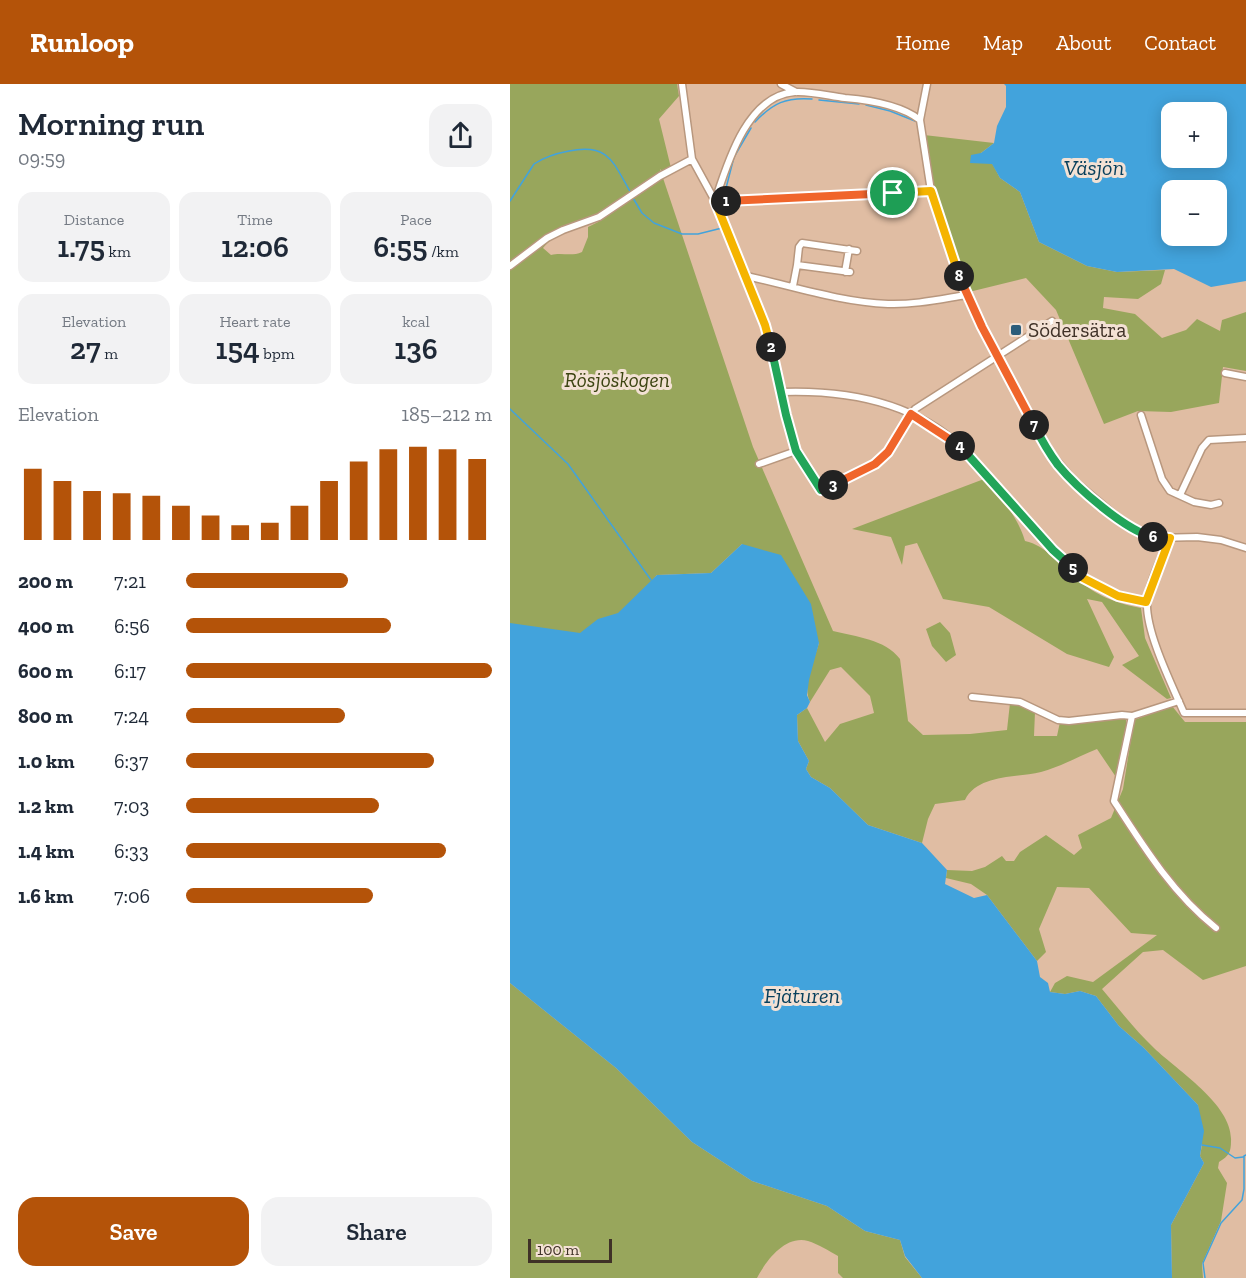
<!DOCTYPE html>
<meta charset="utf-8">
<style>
body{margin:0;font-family:"Zilla Slab",serif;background:#f2f2f3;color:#1f2937;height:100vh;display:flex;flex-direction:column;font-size:22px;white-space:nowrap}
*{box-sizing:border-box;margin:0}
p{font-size:20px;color:#747a83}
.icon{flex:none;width:33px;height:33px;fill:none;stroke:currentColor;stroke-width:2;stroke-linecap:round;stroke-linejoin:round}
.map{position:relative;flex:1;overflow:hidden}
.side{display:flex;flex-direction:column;background:#fff;width:510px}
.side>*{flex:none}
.controls{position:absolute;left:651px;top:18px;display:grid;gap:12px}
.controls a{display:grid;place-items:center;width:66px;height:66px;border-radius:12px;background:#fff;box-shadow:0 3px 15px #0003;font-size:30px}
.scale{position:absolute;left:18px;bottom:15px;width:84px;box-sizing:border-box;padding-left:6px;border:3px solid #3f3127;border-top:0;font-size:16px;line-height:21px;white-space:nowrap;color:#3f3127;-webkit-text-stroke:4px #f3e1d4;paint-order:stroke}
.pin{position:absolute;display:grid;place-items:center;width:51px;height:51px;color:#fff;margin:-26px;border:3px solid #fff;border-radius:50%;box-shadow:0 2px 6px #0007}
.km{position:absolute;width:30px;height:30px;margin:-15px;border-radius:50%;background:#222;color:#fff;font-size:16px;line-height:30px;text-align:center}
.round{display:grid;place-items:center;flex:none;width:63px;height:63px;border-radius:18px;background:#f2f2f3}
.headline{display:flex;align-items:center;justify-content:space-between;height:102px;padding:0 18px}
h1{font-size:33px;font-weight:600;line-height:45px}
.metrics{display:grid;grid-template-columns:repeat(3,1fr);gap:9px;height:102px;padding:6px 18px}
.metrics div{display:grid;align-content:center;border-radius:15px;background:#f2f2f3;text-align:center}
.metrics b{font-size:30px;font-weight:600}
.metrics small{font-size:16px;font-weight:400}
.metrics p{font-size:16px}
.chart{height:168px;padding:12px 18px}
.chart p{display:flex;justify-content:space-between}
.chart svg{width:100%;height:108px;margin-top:6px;stroke:#b45309;stroke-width:6}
.primary-button{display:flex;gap:12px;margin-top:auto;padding:12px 18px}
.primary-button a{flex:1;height:69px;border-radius:18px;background:#b45309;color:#fff;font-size:24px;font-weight:600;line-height:69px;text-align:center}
.primary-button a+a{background:#f2f2f3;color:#1f2937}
ul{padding:0 18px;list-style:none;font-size:20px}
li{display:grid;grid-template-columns:96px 72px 1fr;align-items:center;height:45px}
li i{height:15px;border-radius:8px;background:#b45309}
header{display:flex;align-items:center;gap:36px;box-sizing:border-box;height:84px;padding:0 30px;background:#b45309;color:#fff}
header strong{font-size:28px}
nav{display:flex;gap:33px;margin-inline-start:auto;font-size:21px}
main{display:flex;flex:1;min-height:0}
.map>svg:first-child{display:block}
</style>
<header>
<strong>Runloop</strong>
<nav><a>Home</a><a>Map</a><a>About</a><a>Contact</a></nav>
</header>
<main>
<section class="side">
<div class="headline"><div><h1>Morning run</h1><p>09:59</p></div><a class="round"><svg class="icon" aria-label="share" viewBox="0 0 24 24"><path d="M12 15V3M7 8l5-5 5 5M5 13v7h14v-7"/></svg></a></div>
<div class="metrics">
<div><p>Distance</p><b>1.75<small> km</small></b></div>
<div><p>Time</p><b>12:06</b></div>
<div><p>Pace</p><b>6:55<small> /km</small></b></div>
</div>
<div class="metrics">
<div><p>Elevation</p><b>27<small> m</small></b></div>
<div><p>Heart rate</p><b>154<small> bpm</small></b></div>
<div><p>kcal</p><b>136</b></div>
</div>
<div class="chart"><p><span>Elevation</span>185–212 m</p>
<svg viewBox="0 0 160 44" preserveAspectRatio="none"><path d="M5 44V15M15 44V20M25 44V24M35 44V25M45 44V26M55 44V30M65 44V34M75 44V38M85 44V37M95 44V30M105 44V20M115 44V12M125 44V7M135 44V6M145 44V7M155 44V11"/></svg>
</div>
<ul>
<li><b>200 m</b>7:21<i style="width:53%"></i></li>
<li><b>400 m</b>6:56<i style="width:67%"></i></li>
<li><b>600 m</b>6:17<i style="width:100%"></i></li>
<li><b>800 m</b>7:24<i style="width:52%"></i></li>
<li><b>1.0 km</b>6:37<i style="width:81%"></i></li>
<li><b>1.2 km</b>7:03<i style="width:63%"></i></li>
<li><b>1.4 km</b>6:33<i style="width:85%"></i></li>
<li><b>1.6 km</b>7:06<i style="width:61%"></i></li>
</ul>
<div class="primary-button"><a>Save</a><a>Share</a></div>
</section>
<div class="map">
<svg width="736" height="1194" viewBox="0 0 736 1194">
<rect width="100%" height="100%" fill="#e0bda3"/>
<path fill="#98a65c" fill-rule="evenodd" d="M0,0H167L169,12L149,35L161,84L152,87L150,85L243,363L323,547C346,553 375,555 390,575L398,637L413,651L460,650L497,646L500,619L515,622L525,628L524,652H547L550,638L616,635V645L606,693L587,665C569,672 550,683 531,688C506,694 468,690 455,716L425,720L418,735L412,759L358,741L320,704L301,693L296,685L299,677L288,657L287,631L297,624L315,658L330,640L364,629L360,612L331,583L320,586L300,618C292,602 304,576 309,559L232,460L201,489L147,491L94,552L0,551ZM87,137L88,138L78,143V153L72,168C61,173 52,168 41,171L33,164C47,147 68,146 87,137Z
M414,51L484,59L471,69L482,79L490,94L510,108L529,158L577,182L607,188L655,186L651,200L628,215L594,213L593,224L625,230L652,254L676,246L687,235L710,247L712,236L736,228V287L713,283L709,319L661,328L628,327L594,340L546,226L516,194L459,208L438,156L424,107Z
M474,395C491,414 507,431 515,457C536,461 550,482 567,495C587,512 605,519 631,524L635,554L661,614L657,615L612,581L629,572L592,518L577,515L604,573L599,583L557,570L479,523L433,515L407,459L395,462L392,481L381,453L342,445Z
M430,538L440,549L446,571L436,578L422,562L416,545Z
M662,622L675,638H736V882L693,896L653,866L633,868L592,905C609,925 625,946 644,964C668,987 723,1021 721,1057C721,1068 719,1072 709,1078L708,1084L717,1099L711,1137L692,1180L693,1194H662L661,1141L694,1079L690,1072L692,1061L688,1021L634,964L609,942L586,912L570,907L555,910L540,908L545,899L557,892L583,898L647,851L621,849L579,804L547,803L529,845L536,868L527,877L477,811L461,800L436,794L437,786L462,787L475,783L492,772L496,777H504L510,768L536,751L564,771L572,764L568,751L601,734L613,705L624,636Z
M0,899L106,984L182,1058L242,1097L317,1122L355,1147L390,1156L395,1173L412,1194H333L328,1189V1172C319,1167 308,1160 298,1157C275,1151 256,1177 247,1194H0Z"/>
<path fill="#42a3dc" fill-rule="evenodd" d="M494,0H736V197L701,203L664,185L607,188L577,182L529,158L510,108L490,94L482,80L460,79L461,71L471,69L484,59L487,42L496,23V2ZM662,28H706V74H662ZM662,106H706V152H662Z
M232,460L271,471L301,520L309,559L299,596L297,611L300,618L297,624L287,631L288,657L299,677L296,685L301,693L320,704L358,741L412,759L437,786L435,800L464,814L477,811L527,877L530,893L538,899L540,908L555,910L570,907L586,912L609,942L634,964L688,1021L694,1047L690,1072L694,1079L661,1141L662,1194H412L395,1172L390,1156L355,1147L317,1122L242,1097L182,1058L106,984L0,899V539L70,549L88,535L108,529L147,491L201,489Z"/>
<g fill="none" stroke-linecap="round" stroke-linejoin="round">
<path stroke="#42a3dc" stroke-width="1.5" d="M309,16L349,20
M356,21L380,27L405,37
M245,38C263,19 276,13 302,15
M214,112L224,73L241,44
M123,114L132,129L144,139L172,150H188L212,144
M0,117L24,80C33,74 48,69 59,67C100,59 103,79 121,109
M0,325L58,380L141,496
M692,1061L710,1064L725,1074L733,1073
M695,1194L693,1179L711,1139L732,1116L734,1105V1072L736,1071"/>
<g stroke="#b8977e" stroke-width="9">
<path id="street" d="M172,0L182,75L205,117L255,241L276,331L286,367L311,406L365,380L378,368L405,325L542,237
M271,0L286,8
M417,0L410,36L421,107L445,183L456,211L484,267L542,371L563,396L606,432L631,450L646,454L687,453L711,456L736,464
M205,117C217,80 237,11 285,8C301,7 319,12 335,14C359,16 391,21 410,36
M205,117L421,107
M287,181L289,163L292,159L347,167
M0,182L37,154L53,146L89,133L150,92L182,75
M335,188L339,165
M236,192C282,202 330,218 378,220C404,221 431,215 456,211
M283,202L287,181L340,188
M715,289L736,293
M272,308C335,306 403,318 451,363C495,405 551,495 609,512C618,515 628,516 636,518
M631,331L652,395L660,407L684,418L701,421L709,419
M249,380L286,367
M670,411L692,364L699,356L736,354
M660,454C653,469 637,504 637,519C636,549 662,601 674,629H736
M462,613L510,618L548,636L559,637L612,631L622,632
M669,617L622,632L604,717C633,762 663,810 706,844"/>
</g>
<use href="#street" stroke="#fff" stroke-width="6"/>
</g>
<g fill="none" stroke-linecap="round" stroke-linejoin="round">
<g stroke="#fff" stroke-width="12">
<path id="split-1" d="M216,117L383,109"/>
</g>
<g stroke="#fff" stroke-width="12">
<path id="split-2" d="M216,117H205L255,241L261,263"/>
</g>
<g stroke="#fff" stroke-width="12">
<path id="split-3" d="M261,263L276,331L286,367L311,406L323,401"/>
</g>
<g stroke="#fff" stroke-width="12">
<path id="split-4" d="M323,401L365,380L378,368L401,330L450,362"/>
</g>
<g stroke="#fff" stroke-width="12">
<path id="split-5" d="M450,362L543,466L563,484"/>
</g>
<g stroke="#fff" stroke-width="12">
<path id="split-6" d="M563,484L573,494L608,512L636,518L660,454L643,453"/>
</g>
<g stroke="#fff" stroke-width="12">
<path id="split-7" d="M524,341C531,355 539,369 548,381C567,404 615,446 643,453"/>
</g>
<g stroke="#fff" stroke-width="12">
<path id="split-8" d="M449,192L472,243L524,341"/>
</g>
<g stroke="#fff" stroke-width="12">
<path id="split-9" d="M383,109L421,107L449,192"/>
</g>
<use href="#split-1" stroke="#f0652b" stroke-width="8"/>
<use href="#split-2" stroke="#f5b400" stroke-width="8"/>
<use href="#split-3" stroke="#22a559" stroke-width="8"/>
<use href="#split-4" stroke="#f0652b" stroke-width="8"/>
<use href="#split-5" stroke="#22a559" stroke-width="8"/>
<use href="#split-6" stroke="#f5b400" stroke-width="8"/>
<use href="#split-7" stroke="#22a559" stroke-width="8"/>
<use href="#split-8" stroke="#f0652b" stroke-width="8"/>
<use href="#split-9" stroke="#f5b400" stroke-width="8"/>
</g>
<rect fill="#2b5c7a" stroke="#f3e1d4" stroke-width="2" x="500" y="240" width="12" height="12" rx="3"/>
<g text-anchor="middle" stroke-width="6" stroke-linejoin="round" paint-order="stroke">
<g font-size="21" fill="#3f3127" stroke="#f3e1d4" text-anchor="start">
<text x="518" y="253">Södersätra</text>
</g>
<g font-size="21" font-style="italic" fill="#3c4411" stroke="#f3e1d4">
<text x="107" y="303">Rösjöskogen</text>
</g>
<g font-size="22" font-style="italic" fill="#073f5c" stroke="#f3e1d4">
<text x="584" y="91">Väsjön</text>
<text x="292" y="919">Fjäturen</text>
</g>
</g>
</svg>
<div class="controls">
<a>+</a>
<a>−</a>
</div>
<div class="scale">100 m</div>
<div class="pin" style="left:383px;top:109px;background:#1e9e55"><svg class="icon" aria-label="arrive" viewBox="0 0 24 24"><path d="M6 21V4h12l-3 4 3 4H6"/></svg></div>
<b class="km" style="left:216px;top:117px">1</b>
<b class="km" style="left:261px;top:263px">2</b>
<b class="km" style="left:323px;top:401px">3</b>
<b class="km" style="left:450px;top:362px">4</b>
<b class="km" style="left:563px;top:484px">5</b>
<b class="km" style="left:643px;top:453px">6</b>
<b class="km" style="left:524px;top:341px">7</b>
<b class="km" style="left:449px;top:192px">8</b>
</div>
</main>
